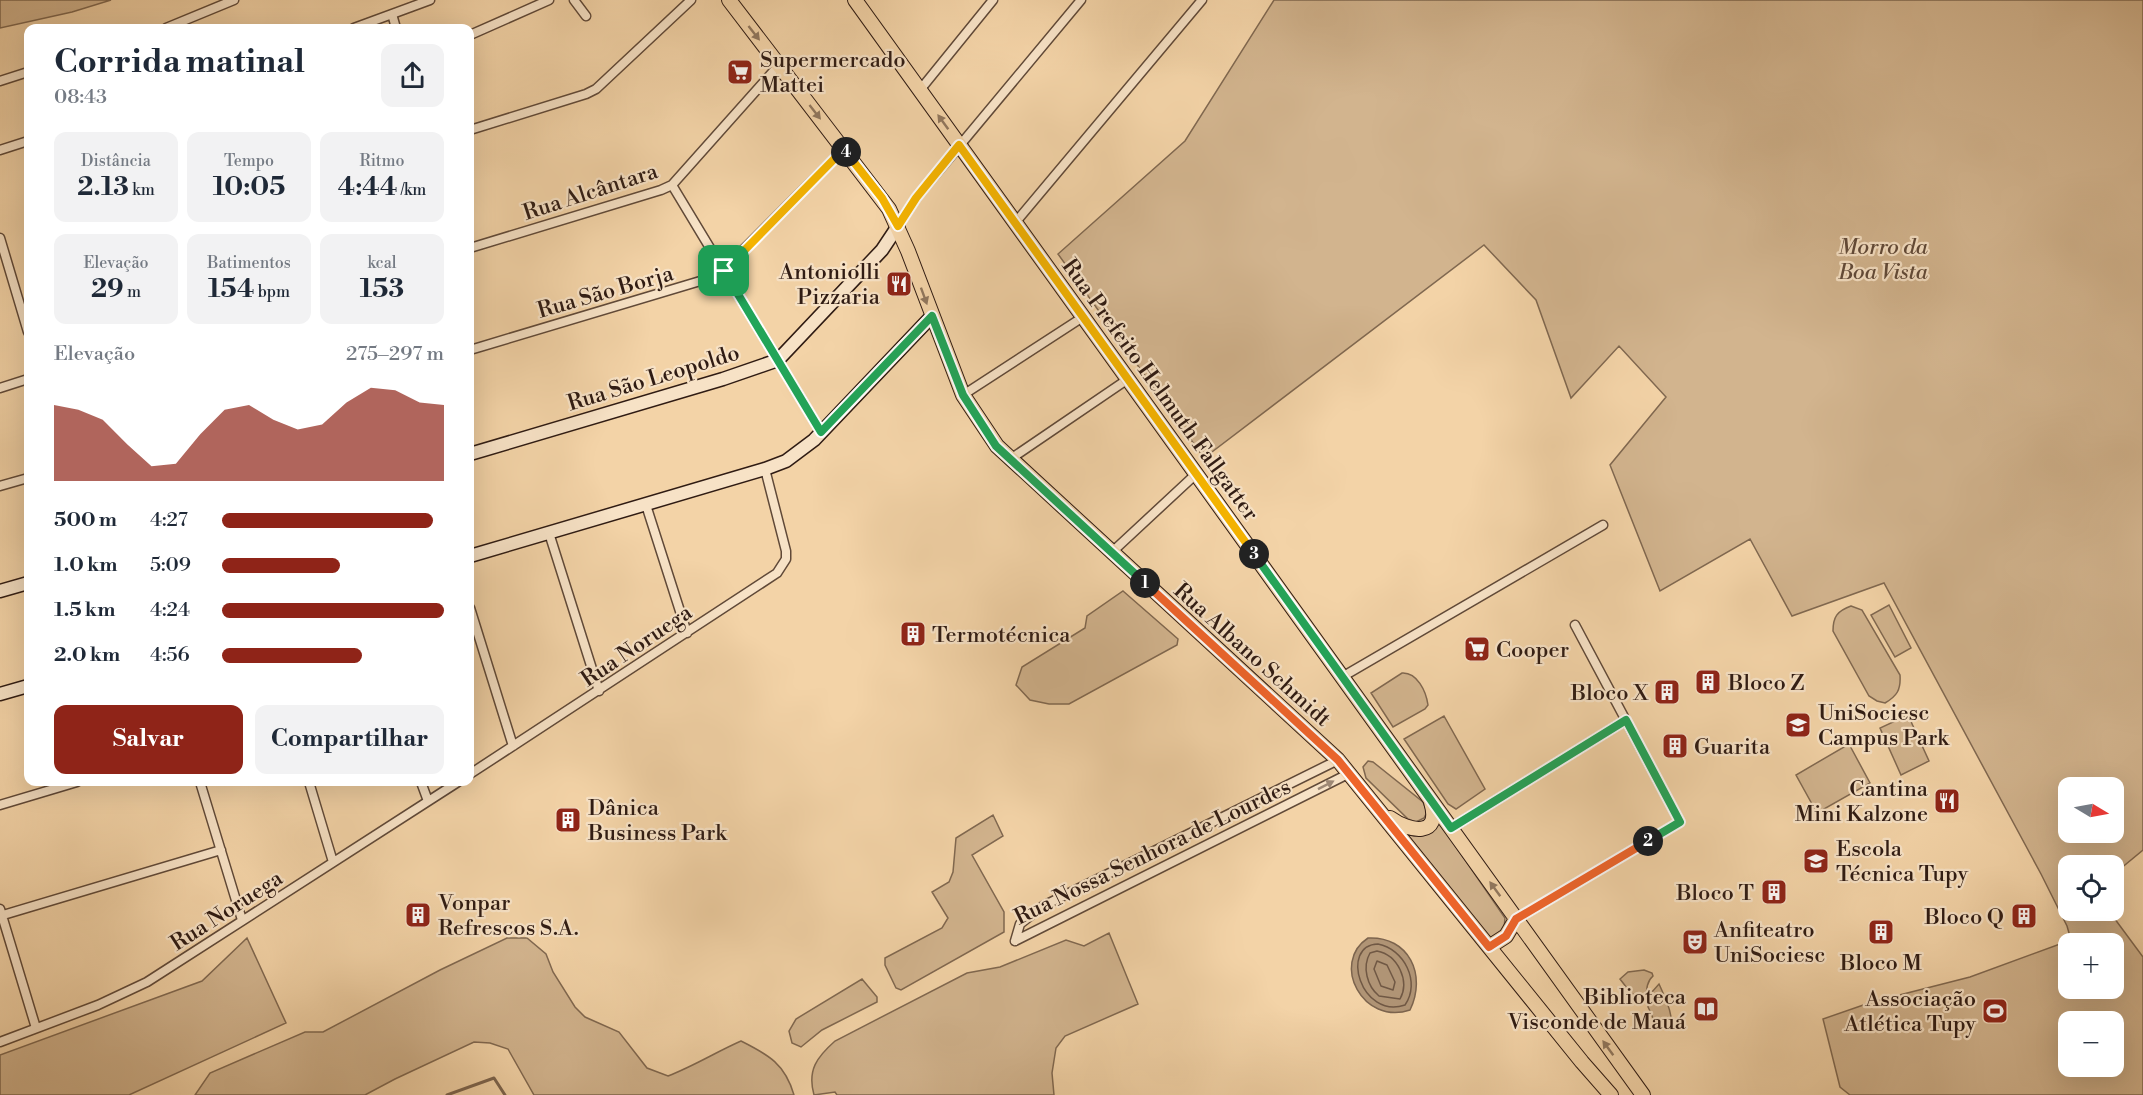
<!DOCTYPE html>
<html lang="pt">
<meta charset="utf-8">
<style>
body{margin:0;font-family:"Libre Bodoni",serif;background:#f2f2f3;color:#1f2937;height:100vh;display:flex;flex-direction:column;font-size:22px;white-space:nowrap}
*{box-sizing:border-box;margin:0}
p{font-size:20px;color:#747a83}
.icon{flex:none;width:33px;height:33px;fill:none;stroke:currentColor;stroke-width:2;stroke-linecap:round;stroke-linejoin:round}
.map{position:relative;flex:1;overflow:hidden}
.side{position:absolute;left:24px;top:24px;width:450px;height:762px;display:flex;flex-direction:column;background:#fff;border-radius:12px;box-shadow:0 6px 24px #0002}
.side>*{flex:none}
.needle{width:39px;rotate:100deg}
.tools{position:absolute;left:2058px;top:777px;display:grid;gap:12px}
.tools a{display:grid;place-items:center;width:66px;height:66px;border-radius:12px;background:#fff;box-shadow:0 6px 24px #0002;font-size:30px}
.pin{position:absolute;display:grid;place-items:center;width:51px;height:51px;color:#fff;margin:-26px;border-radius:12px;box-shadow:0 3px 9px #0006}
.km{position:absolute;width:30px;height:30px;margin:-15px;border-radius:50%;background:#222;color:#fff;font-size:16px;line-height:30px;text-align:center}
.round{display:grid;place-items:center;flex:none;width:63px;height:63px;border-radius:12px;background:#f2f2f3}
.headline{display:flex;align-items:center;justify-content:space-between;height:102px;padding:0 30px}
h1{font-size:33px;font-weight:700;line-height:45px}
.metrics{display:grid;grid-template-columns:repeat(3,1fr);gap:9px;height:102px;padding:6px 30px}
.metrics div{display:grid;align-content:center;border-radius:12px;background:#f2f2f3;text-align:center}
.metrics b{font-size:26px;font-weight:700}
.metrics small{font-size:16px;font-weight:400}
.metrics p{font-size:16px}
.chart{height:168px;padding:12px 30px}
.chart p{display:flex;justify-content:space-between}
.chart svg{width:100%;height:108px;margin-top:6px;fill:#8f2418;opacity:.7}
.button{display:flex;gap:12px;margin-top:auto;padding:12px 30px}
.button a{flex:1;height:69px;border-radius:12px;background:#8f2418;color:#fff;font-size:24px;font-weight:700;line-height:69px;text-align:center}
.button a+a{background:#f2f2f3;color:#1f2937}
ul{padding:0 30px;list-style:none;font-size:20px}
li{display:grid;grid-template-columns:96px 72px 1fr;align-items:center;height:45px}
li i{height:15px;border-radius:8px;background:#8f2418}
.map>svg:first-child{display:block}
</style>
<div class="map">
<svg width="2143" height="1095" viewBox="0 0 2143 1095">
<rect width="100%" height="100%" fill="#f3d3a7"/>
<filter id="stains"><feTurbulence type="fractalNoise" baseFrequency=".00333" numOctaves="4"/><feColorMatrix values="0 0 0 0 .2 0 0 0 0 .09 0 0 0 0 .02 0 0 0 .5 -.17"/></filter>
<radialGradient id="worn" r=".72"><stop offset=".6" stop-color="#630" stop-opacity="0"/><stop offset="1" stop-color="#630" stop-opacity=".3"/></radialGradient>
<path fill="#d2b48e" stroke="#806850" stroke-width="1.5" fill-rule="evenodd" d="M0,0H111L72,12L0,28Z
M1274,0H2143V850L2114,874V866H2068V910L2109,911L2143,957V1095H1850L1840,1087L1823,1019L1872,1002L1970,977L2071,940L2067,926L2041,874L1884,583L1792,616L1750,539L1660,591L1610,465L1666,397L1619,346L1571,398L1536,300L1484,245L1204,458L1058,254L1185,141ZM2068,788H2114V832H2068ZM2068,944H2114V988H2068ZM2068,1022H2114V1066H2068Z
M1123,591L1178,639L1177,645L1069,704H1049L1030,700L1016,685L1022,667L1085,628L1087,616Z
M1889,605L1911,648L1895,657L1871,615Z
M1851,606L1862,610L1900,675C1901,690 1897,696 1885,703L1877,701L1869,696L1833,631C1833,617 1837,611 1851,606Z
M1402,673C1417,672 1426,691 1428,705L1425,709L1393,727L1371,693Z
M1908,715L1929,761L1901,775L1880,728Z
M1444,716L1485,789L1456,809L1448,804L1404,739Z
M1849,744L1870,783L1817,813L1796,775Z
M1368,761L1373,762L1423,802L1427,812L1424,818L1416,822L1408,819L1366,778L1363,767Z
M993,815L1003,836L972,855L1004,912V932L901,990L896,988L885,965V958L942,928L948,918L932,892L949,882L953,872L956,838Z
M1437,819L1505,918L1504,929L1493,938H1490L1404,833L1414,836L1424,835Z
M1109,933L1138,1004L1065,1036L1056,1048L1052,1073L1054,1095H837L835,1092L814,1095C807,1070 817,1057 835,1041L967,973L1000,967L1066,940L1084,946Z
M247,938L286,1023L129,1095H0V1055L202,981Z
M507,938H527L546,954L553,972L575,1007L585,1017L619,1032L647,1068L668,1076C694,1066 716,1052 741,1041C769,1055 785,1064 794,1095H534L508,1049L490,1043L474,1042L395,1079L365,1095H195L210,1073L305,1032H323L440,970Z
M1644,970L1652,973L1653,976C1645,983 1647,993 1646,1003L1630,992L1620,979L1628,972Z
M862,979L877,997V1002L822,1030L801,1047L792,1043L789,1031L796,1019Z
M1659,984C1664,995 1686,1038 1654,1024L1652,1015L1648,1007L1651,993Z"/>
<path fill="#b09475" stroke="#7c644e" stroke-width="1.5" d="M1368,938C1409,936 1427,975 1410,1010C1363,1026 1330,963 1368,938Z"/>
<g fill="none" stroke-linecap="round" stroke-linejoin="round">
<path stroke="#705844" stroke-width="1.5" d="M1378,944C1404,949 1421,982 1405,1005C1361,1020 1339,945 1378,944Z
M1377,951C1398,955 1410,981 1400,999L1379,996C1367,986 1362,967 1370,953Z
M1377,961L1387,965L1395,982L1393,990L1381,986L1374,969Z"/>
<path stroke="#7c644e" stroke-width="3" d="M447,1095L494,1078L505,1095"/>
<g stroke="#604938" stroke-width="11">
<path id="street" d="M574,0L586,16
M392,14L396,28
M166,28L234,0
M354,28L430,0
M470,35L549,0
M0,81L28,72
M920,90L993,0
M470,130L586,94L596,89L691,0
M0,150L28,141
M672,185L821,432
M1015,223L1202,0
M898,226L916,198L1081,0
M0,238L28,332
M470,248L661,190L672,185L779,65
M470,350L717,276L844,149
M0,388L28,379
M963,395L1083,317
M1009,460L1128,379
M0,486L28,478
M646,505L687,633
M549,533L599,691
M1111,553L1196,474
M470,608L513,746
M1342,677L1603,525
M470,774L777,573L786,559V551L765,469
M200,782L242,920
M309,782L333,862
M421,782L428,801
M0,805L77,782
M1451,828L1626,720
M0,909L36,1028
M0,916L221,850
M1516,919L1680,822L1575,625
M1015,941L1020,924L1043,906L1338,760
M1015,941L1350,773
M0,1042L98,1005L147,982L458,782"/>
</g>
<g stroke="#2f1b13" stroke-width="15">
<path id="secondary" d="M470,454L723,379L778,360L882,250L898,226
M470,556L765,469L786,461L814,440L932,316
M0,591L28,583
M0,694L28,686"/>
</g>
<g stroke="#2f1b13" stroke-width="16">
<path id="primary" d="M729,0L889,209L908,251L963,395L997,446L1338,760L1582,1062L1611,1095
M855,0L1643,1095
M1390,818C1409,832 1442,838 1431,802
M1489,947L1506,936L1516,919"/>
</g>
<use href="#street" stroke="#f7e2c6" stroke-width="8"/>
<use href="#secondary" stroke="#f7e2c6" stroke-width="12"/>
<use href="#primary" stroke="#f3d3a7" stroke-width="14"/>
</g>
<defs><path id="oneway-solid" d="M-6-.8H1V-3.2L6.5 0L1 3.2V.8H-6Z" transform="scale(1.5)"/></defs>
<g fill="#91775d">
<use href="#oneway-solid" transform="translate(754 33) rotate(52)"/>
<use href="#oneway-solid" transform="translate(815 112) rotate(52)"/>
<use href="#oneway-solid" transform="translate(943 122) rotate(-126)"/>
<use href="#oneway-solid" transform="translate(924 296) rotate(70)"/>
<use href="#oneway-solid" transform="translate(1495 889) rotate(-126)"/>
<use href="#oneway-solid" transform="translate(1608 1048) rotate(-126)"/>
</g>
<use fill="#9d8875" href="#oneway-solid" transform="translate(1326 785) rotate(-27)"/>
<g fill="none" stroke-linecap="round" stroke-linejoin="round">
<g stroke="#fff" stroke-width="12">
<path id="split-1" d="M724,271L821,432L932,316L963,395L996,446L1145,583"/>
</g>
<g stroke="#fff" stroke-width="12">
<path id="split-2" d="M1145,583L1338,760L1489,947L1506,936L1516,919L1648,841"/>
</g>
<g stroke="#fff" stroke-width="12">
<path id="split-3" d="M1254,554L1451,828L1626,720L1680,822L1648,841"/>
</g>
<g stroke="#fff" stroke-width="12">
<path id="split-4" d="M846,152L882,198L898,226L916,198L959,145L1254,554"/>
</g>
<g stroke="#fff" stroke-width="12">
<path id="split-5" d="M724,271L844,149L846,152"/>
</g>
<use href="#split-1" stroke="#22a559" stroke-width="8"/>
<use href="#split-2" stroke="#f0652b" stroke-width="8"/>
<use href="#split-3" stroke="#22a559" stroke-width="8"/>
<use href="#split-4" stroke="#f5b400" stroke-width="8"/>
<use href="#split-5" stroke="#f5b400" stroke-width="8"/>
</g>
<defs>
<g id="supermarket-square" transform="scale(1.35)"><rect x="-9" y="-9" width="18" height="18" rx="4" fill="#8f2418" stroke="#f7e2c6"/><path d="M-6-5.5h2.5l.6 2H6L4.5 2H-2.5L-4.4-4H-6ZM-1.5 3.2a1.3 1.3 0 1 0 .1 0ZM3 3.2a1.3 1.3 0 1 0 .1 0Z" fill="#fff"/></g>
<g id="restaurant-square" transform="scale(1.35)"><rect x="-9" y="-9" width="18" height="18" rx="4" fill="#8f2418" stroke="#f7e2c6"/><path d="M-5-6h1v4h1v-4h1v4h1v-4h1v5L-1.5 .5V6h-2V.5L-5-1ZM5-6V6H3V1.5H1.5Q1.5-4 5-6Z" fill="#fff"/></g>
<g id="building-square" transform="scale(1.35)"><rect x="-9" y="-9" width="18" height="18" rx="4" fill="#8f2418" stroke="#f7e2c6"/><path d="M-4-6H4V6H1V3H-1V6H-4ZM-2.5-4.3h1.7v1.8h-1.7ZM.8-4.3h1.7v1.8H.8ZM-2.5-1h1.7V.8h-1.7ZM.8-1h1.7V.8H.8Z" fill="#fff"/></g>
<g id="university-square" transform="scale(1.35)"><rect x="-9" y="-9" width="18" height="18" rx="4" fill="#8f2418" stroke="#f7e2c6"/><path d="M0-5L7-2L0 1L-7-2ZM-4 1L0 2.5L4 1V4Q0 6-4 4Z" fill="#fff"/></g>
<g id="school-square" transform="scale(1.35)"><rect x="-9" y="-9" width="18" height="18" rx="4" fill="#8f2418" stroke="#f7e2c6"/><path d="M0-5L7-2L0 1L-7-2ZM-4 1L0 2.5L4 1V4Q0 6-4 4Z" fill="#fff"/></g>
<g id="theatre-square" transform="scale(1.35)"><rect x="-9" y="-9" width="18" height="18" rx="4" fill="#8f2418" stroke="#f7e2c6"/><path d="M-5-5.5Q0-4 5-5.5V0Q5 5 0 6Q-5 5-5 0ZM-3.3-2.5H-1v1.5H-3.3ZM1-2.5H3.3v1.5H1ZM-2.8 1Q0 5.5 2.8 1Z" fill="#fff"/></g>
<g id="library-square" transform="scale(1.35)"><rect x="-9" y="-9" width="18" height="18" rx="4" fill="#8f2418" stroke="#f7e2c6"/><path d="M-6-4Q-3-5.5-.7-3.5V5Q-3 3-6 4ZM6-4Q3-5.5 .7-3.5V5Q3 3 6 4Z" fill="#fff"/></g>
<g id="stadium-square" transform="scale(1.35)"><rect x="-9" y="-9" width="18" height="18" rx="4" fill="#8f2418" stroke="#f7e2c6"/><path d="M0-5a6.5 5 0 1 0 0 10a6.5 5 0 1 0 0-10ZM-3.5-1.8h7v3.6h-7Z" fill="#fff"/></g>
</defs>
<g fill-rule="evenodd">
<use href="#supermarket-square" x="740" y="72"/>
<use href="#restaurant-square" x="899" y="284"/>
<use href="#building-square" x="913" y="634"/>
<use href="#supermarket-square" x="1477" y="649"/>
<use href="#building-square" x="1708" y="682"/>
<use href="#building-square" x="1667" y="692"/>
<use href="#university-square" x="1798" y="725"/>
<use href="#building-square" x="1675" y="746"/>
<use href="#restaurant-square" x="1947" y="801"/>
<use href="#building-square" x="568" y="820"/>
<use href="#school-square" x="1816" y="861"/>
<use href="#building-square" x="1774" y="892"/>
<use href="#building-square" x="418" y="915"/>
<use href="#building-square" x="2024" y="916"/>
<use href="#building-square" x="1881" y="932"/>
<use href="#theatre-square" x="1695" y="942"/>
<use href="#library-square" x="1706" y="1009"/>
<use href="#stadium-square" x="1995" y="1011"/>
</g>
<g text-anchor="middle" stroke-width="4.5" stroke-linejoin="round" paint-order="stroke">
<g font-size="22" fill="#2f1b13" stroke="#f7e2c6" text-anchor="start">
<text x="760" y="67">Supermercado<tspan x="760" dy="25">Mattei</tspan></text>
<text x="880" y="279" text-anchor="end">Antoniolli<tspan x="880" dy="25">Pizzaria</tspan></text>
<text x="932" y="642">Termotécnica</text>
<text x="1496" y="657">Cooper</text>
<text x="1728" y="690">Bloco Z</text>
<text x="1648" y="700" text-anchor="end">Bloco X</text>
<text x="1818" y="720">UniSociesc<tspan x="1818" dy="25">Campus Park</tspan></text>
<text x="1694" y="754">Guarita</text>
<text x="1928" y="796" text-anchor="end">Cantina<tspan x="1928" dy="25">Mini Kalzone</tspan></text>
<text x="588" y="815">Dânica<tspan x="588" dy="25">Business Park</tspan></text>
<text x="1836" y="856">Escola<tspan x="1836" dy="25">Técnica Tupy</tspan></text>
<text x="1754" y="900" text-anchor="end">Bloco T</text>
<text x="438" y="910">Vonpar<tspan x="438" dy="25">Refrescos S.A.</tspan></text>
<text x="2004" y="924" text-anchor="end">Bloco Q</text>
<text x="1714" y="937">Anfiteatro<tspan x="1714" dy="25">UniSociesc</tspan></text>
<text x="1881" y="970" text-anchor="middle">Bloco M</text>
<text x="1686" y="1004" text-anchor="end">Biblioteca<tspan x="1686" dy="25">Visconde de Mauá</tspan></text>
<text x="1976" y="1006" text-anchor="end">Associação<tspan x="1976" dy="25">Atlética Tupy</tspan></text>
</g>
<g font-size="22" fill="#2f1b13" stroke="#f7e2c6">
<text transform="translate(590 191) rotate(-18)" y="8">Rua Alcântara</text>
<text transform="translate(605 291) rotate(-16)" y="8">Rua São Borja</text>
<text transform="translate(653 377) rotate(-17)" y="8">Rua São Leopoldo</text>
<text transform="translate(1161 389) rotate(54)" y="8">Rua Prefeito Helmuth Fallgatter</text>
<text transform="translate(636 645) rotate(-34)" y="8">Rua Noruega</text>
<text transform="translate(1253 654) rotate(42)" y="8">Rua Albano Schmidt</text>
<text transform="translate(1152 851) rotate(-26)" y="8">Rua Nossa Senhora de Lourdes</text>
<text transform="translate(226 910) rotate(-33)" y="8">Rua Noruega</text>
</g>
<g font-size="22" font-style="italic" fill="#604938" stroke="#f7e2c6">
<text x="1883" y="254">Morro da<tspan x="1883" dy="25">Boa Vista</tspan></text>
</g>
</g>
<rect width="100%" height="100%" filter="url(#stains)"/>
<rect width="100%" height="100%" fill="url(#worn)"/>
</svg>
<div class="tools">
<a><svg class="needle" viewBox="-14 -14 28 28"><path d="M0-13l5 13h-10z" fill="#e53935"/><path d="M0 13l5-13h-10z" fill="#747a83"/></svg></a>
<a><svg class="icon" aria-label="locate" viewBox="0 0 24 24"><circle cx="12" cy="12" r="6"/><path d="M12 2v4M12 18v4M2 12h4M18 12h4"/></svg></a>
<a>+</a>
<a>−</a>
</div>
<div class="pin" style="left:724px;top:271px;background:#1e9e55"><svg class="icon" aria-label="arrive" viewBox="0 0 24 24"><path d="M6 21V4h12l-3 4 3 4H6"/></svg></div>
<b class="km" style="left:1145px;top:583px">1</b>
<b class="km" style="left:1648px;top:841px">2</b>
<b class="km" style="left:1254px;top:554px">3</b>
<b class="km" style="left:846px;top:152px">4</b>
<section class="side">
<div class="headline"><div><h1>Corrida matinal</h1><p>08:43</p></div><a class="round"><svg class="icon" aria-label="share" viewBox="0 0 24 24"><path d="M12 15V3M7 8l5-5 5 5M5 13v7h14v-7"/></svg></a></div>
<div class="metrics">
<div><p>Distância</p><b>2.13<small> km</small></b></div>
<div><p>Tempo</p><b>10:05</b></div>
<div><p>Ritmo</p><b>4:44<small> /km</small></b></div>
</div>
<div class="metrics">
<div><p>Elevação</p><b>29<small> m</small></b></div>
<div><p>Batimentos</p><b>154<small> bpm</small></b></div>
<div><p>kcal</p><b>153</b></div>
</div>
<div class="chart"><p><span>Elevação</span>275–297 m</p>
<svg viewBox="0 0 160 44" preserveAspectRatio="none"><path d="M0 44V13L10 15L20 19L30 29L40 38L50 37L60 25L70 15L80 13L90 19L100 23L110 21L120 12L130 6L140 7L150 12L160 13V44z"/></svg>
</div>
<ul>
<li><b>500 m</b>4:27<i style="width:95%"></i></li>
<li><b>1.0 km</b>5:09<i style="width:53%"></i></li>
<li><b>1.5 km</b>4:24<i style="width:100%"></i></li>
<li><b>2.0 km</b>4:56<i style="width:63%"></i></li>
</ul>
<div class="button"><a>Salvar</a><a>Compartilhar</a></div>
</section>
</div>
